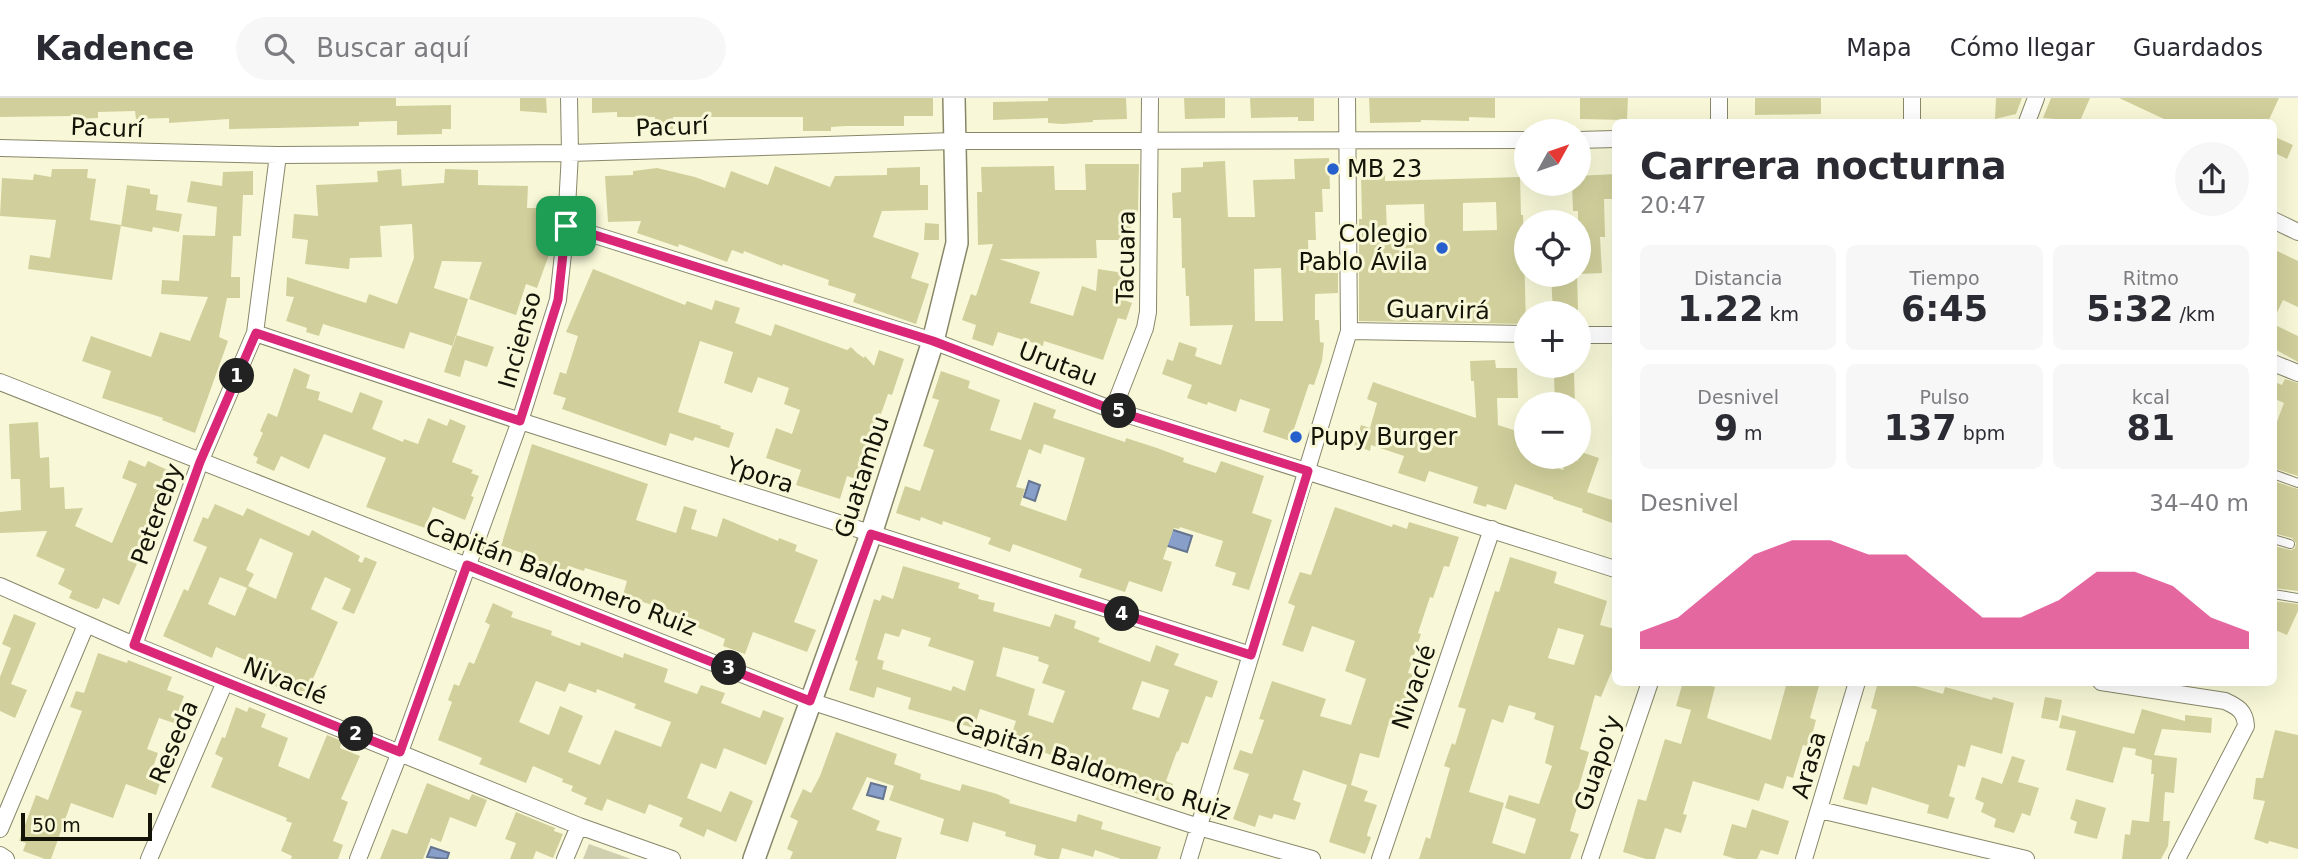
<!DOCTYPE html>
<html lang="es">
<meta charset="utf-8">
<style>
body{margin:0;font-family:"DejaVu Sans",sans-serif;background:#f7f7f7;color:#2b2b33;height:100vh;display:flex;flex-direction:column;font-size:26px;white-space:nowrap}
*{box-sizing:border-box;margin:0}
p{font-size:23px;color:#7c7c81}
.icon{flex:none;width:38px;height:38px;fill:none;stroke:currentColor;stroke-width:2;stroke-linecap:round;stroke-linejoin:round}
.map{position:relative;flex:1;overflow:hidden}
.side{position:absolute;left:1612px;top:21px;width:665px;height:567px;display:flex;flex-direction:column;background:#fff;border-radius:10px;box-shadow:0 7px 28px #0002}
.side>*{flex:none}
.needle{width:46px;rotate:50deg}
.buttons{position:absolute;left:1514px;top:21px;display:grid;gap:14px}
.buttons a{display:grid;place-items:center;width:77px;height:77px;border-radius:50%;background:#fff;box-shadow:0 7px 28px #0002;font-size:35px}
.scale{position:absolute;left:21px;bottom:18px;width:131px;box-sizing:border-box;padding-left:7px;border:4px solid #131308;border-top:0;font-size:19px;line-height:24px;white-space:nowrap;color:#131308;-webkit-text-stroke:5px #f8f8d8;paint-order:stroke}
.pin{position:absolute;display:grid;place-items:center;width:60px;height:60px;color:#fff;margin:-30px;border-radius:14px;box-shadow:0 4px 10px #0006}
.km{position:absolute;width:35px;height:35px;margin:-18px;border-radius:50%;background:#222;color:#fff;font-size:19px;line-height:35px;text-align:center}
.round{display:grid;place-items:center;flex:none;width:74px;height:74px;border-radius:37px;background:#f7f7f7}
.summary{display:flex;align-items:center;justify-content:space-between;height:119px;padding:0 28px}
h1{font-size:38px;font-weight:800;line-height:52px}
.figures{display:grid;grid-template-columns:repeat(3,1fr);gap:10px;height:119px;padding:7px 28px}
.figures div{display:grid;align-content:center;border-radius:10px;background:#f7f7f7;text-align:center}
.figures b{font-size:35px;font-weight:800}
.figures small{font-size:19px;font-weight:400}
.figures p{font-size:19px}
.chart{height:196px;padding:14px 28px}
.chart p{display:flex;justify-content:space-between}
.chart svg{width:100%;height:126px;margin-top:7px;fill:#db2777;opacity:.7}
header{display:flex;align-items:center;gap:42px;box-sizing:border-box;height:98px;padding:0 35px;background:#fff;border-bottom:2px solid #e1e1e2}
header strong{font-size:33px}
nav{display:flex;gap:38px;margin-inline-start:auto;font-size:24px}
.search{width:490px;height:63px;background:#f7f7f7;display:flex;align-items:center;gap:18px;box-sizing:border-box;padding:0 24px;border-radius:38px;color:#7c7c81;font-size:26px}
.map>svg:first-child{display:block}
</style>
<header>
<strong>Kadence</strong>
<div class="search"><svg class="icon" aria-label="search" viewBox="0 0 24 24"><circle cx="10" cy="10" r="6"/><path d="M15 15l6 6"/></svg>Buscar aquí</div>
<nav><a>Mapa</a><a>Cómo llegar</a><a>Guardados</a></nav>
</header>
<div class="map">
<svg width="2298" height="761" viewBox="0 0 2298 761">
<rect width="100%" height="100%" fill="#f8f8d8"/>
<path fill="#d1d0ae" d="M589,746L631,761H583Z"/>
<path fill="#889fca" stroke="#657590" stroke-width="2" d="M1029,383L1040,387L1035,403L1024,399Z
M1170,431L1192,438L1187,454L1165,447Z
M871,685L886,689L883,701L867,697Z
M431,749L449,755L447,761L427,759Z"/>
<path fill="#d1d09c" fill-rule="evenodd" d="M0,0H396V8L451,7V31H442V36L397,37V23L359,24V28L229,31V21L169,25V20L136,21L135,13L98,14V20L74,21V18L0,19Z
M520,0H546L547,15L520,13Z
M592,0H933V18H904V28H846L831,29V33H803V19H673V31L655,32V19H617V14L592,15Z
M1048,0H1126L1127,21L1093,22V24L1062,26L1048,25V20L993,22V4L1048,3Z
M1184,0H1225V20L1185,21Z
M1250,0H1314V23H1298V19L1251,20Z
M1369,0H1495V20L1469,19V23L1421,22V24L1370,25Z
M1580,0H1628L1627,22L1580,21Z
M1755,0H1821V16L1755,17Z
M1996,0H2022L2016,16L1995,21Z
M2051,0H2090L2080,23L2043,20Z
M2119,0H2279L2268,24H2162L2164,21Z
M2273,38L2293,47L2287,61L2273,54Z
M1329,60L1330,91H1322L1323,114H1315L1316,142H1308L1309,173L1338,172V195L1315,196V222H1319L1320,244L1324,245L1322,263L1314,287L1309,286L1290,343L1263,334L1270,311L1240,301L1236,314L1208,304L1207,307L1187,300L1192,287L1162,276L1167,261L1173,263L1179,244L1197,250L1195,258L1221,267L1233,227L1190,228L1189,198H1186L1185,170H1182L1181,120H1173L1172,95L1181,94V70L1203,69V64L1225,63L1228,119H1255L1253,82L1295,81L1294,61ZM1281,170L1283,223H1255L1254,171Z
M1085,66H1139L1138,115H1131V142H1096L1097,160L999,161L1040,174L1030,205L1073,218L1082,188L1096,193L1098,171L1124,175L1121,201L1132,205L1126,222L1118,220L1103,262L1044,243L1043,248L998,234L993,248L972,241L976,227L962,222L971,196L976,198L993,146L978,147L977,94H982L981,69L1054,68L1055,92H1086Z
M775,68L830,89L835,78L887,77V70L920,69V87H928V112L882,113L873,139L919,155L911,180L929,186L916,226L853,204L856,196L828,187L829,182L783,166L782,168L744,153L743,156L732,152L727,164L679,146L678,149L637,135L641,123L608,124L605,78L633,77V73L657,70L695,79L725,90L731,73L768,87Z
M52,71H88L87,80L96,81L90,122L121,127L112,182L28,171L30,157L50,160L56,122L0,118L2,80L33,82L34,76L51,79Z
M401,71L402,88L444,85L445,71L478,72V87L528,88L527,110H552L551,151L537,190L526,186L516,217L469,201L482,164L442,163L434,190L468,201L453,248L410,234L404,251L323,226L319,238L306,234L307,230L286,223L294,199L286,198L287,179L366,205L369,196L397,206L414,160L412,126L380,128L382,159L350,160L349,171L305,166L308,142L292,140L294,116L318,118L316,87L378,84L377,73Z
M253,73V97H243L241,138H233L231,179H240V200H227L219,239L228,243L195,335L162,322L163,320L102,300L111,273L82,263L91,238L151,259L160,234L190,243L208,199L161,196L162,182L179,183L183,137L215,138L217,109L187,104L191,83L222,88L223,74Z
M1615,76V101H1604L1605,139H1600L1602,175L1578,176V113H1573L1572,86H1578V78Z
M1385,77V83L1520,79L1521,117H1523L1526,226L1359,223V121H1362L1361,78ZM1496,104L1497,132L1463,133V105ZM1424,106L1425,134L1387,135L1386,107Z
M127,87L150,91V96L158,97L156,112L182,116L179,134L153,129L152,134L121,128Z
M925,125L939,126V142H924Z
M2273,151L2298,163V209L2283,202L2273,223Z
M593,171L685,207L687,203L712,212L715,202L740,210L735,225L771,238L775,226L847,252L851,249L857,255L864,260L865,258L874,268L879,252L904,261L892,297L888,296L881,316L878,315L856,381L847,378L840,401L796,387L801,372L766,360L776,330L792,336L800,312L784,306L789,290L758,279L752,295L724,285L733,254L700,243L678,314L721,328L720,330L734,335L729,350L695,339L693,343L670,335L666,348L562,311L566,300L553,296L560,274L566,276L578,238L566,234Z
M1551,177H1577L1578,212L1553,213Z
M2273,226L2298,238V264L2273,250Z
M456,237L494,249L487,269L465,262L460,279L444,274Z
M1495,262L1496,270H1517L1518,300H1497L1498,327L1526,336V359H1533L1532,361L1563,372L1567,359L1578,363V353L1599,360L1587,394L1615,403V426L1582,414L1583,411L1553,401V399L1515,386L1506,412L1487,406L1486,409L1473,405L1478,389L1429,373L1425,384L1398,375L1404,358L1371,347L1370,353L1354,347L1361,327L1370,330L1377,305L1367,301L1373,284L1476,320L1474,283H1471L1470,263Z
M294,270L310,277L306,290L320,294L318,302L352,315L360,294L383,303L372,331L403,344L404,341L418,346L428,320L447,328L450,321L466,328L452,364L473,372L471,375L479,378L471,398L474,399L465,422L433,409L425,430L366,409L386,360L324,336L309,371L281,358L274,373L256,365L258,360L253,357L263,335L260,333L268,315L277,319Z
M941,273L970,283L968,290L1000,302L990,332L1021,342L1034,304L1056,312L1053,320L1125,344L1126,340L1157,350L1184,360L1183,364L1216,375L1221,363L1264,378L1252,415L1272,422L1249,492L1232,487L1236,475L1215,468L1223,443L1180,429L1179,431L1174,430L1163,461L1172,464L1162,494L1129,483L1125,494L1079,479L1082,471L1041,456L1013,446L1010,454L988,446L991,440L943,423L942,427L921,419L920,423L896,415L905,388L920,393L934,352L923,348L939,302L932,300ZM1044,346L1085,360L1066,423L1020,407L1025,391L1016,389L1029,351L1041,356Z
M1554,275H1574L1575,306H1555Z
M2285,281L2298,285V378L2273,370V334L2284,305L2273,300V294L2277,285L2282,287Z
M38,324L40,360L49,359L50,390L64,389L65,411L83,410L75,428L112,445L137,386L122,380L129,362L145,369L148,363L176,376L119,507L103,500L99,510L96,511L69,500L72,493L58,486L65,471L36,458L47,433L0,435V414L21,412L20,381H11L9,326Z
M532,346L648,386L636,422L676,435L684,408L697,412L691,431L717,439L723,420L778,443L779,440L797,447L795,453L818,462L794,524L816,532L807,554L753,534L745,556L723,548L725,541L692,527L689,535L676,530L681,517L623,497L627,483L585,470L584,473L568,468L566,473L542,465L537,479L517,473L522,455L501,448Z
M2273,383L2298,391V493L2273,490V448L2291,452L2295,450L2296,445L2292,440L2273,435Z
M215,406L243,418L247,410L309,438L312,432L360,458L358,463L362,465L365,459L377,464L354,516L342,511L351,491L325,479L311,511L338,524L304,601L264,583L268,572L216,549L212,560L163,538L184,491L188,493L207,449L193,443L203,419L208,421ZM260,440L293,455L276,501L248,488L235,518L208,506L220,479L247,490L254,476L246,472Z
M1335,409L1392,429L1393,426L1407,431L1409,424L1459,439L1449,469L1444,468L1433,500L1430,499L1418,535L1421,536L1408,575L1413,576L1405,599L1410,600L1400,630L1388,627L1379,660L1360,655L1351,687L1368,693L1364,703L1377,707L1368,733L1367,738L1371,739L1365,756L1329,744L1347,687L1303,672L1293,702L1301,705L1295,722L1274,716L1272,721L1259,717L1255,729L1233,721L1249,676L1233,671L1240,652L1252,656L1264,622L1259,621L1272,583L1326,601L1320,618L1351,627L1366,581L1345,573L1355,543L1312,528L1303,554L1282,547L1295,508L1288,505L1293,492L1300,474L1311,477Z
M1510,459L1557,474L1554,485L1607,503L1600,527L1615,531V565L1601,599L1595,597L1580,651L1589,654L1578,692L1582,693L1570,733L1579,736L1570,761H1419L1426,739L1430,741L1450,670L1444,668L1452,645L1455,647L1466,611L1458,609L1495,493L1499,494ZM1558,530L1584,537L1574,567L1548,560ZM1509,607L1536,615L1534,621L1554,628L1545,665L1552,668L1539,706L1509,697L1505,710L1536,721L1525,756L1492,745L1504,705L1469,694L1492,621L1503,625Z
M903,468L960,485L958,490L979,497L978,501L995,505L993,513L1050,529L1055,516L1076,523L1074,530L1100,540L1098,544L1150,564L1156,547L1179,556L1174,567L1218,583L1212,600L1206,598L1188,646L1182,644L1178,654L1177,653L1166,683L1173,686L1166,705L1108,686L1112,676L1063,658L1062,661L1043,654L1044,652L1010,641L1016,623L980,611L974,630L908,611L911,600L877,589L874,600L849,592L858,563L855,562L874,501L880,503L882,497L893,501ZM902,531L931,540L928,548L974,563L965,593L953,588L951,593L882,571L884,563L877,561L885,535L899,539ZM1003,549L1039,559L1038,563L1049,567L1042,585L1065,593L1053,625L1028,617L1035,591L996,578ZM1142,583L1169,592L1159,620L1132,611Z
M2273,503L2298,506V513L2287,537L2273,531Z
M493,505L513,514L511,519L552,533L551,537L580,548L581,544L623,560L624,555L668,571L664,584L697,596L701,587L725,595L721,605L760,620L763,612L784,620L766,667L724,650L716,671L701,665L687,700L721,714L730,693L753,703L736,744L707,731L704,739L679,728L683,720L649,706L645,716L607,701L602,713L584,706L587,700L571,693L573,688L562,684L563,681L533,668L526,685L479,666L482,660L438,642L452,604L448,602L454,586L459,588L469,564L474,566L490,527L485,524ZM536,583L565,594L569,585L596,595L597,591L636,606L634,610L671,624L661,649L615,632L600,667L568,654L583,618L560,608L549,637L519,624Z
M14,516L36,525L11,586L27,592L15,620L0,613V579L11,550L2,546Z
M98,555L127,565L128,562L172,579L167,592L184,598L174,625L159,620L147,651L158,655L151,675L162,679L156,697L126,686L113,720L71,705L51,761H45L23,753L26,745L19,743L36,697L48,702L82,613L70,609L76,593L84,595Z
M1683,584H1698L1715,589L1707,620L1771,642L1787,584H1820L1810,620L1816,622L1809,649L1803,647L1793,680L1787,678L1783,691L1765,685L1759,703L1693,683L1683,716L1687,717L1681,735L1665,730L1655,761H1646L1623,754L1638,701L1646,703L1665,641L1681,646L1691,612L1676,608Z
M1878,584H1902L1943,596L1945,589L1992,602L1993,599L2014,605L2002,656L1971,647L1965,669L1958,667L1949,698L1955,700L1948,721L1927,715L1929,707L1872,689L1867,707L1843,701L1853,667L1859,669L1866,643L1868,644L1877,612L1871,610Z
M2045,599L2062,602L2058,623L2041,620Z
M236,609L247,614L249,609L266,616L261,629L288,640L278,668L309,681L327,637L342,643L340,650L360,658L341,701L348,704L333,743L343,747L338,761H291L292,758L281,753L292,725L286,723L287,720L211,689L223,660L215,656L222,639L225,640Z
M2142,611L2185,623V617L2212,620L2211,635L2162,631L2154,657L2177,660L2174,695L2165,694L2163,723H2170L2168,748L2161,761H2122L2125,736L2130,737L2132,722L2149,724L2154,676H2151L2152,662L2135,657L2136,651L2123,649L2113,685L2066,672L2076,633L2059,630L2062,617L2134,636Z
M2275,632L2298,637V751L2269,743L2268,746L2254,741L2265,703L2253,701L2256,680H2263Z
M836,634L897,656L894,666L921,676L920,681L960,693L962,686L997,696L1010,702L1009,705L1076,724L1078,716L1103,724L1101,731L1161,749L1157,761H1121L1095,752L1093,759L1062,750L1059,761H1048L1034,757L1036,747L1005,738L1006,734L973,724L968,744L940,736L944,721L889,702L894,688L867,679L852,711L880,723L876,732L902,740L896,761H790L793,754L787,751L798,723L790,719L803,691L811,695L820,678Z
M2012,658L2025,662L2018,684L2039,690L2030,718L2022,715L2014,735L1994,729L1996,721L1981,714L1984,705L1975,701L1982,679L2002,686Z
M427,685L469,702L472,696L487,702L476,729L450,719L441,744L431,740L423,761H380L392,731L407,736Z
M2076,701L2106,710L2097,741L2074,735L2077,724L2070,721Z
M1752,711L1789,723L1778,757L1761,752L1757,761H1736L1723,757L1732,726L1746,730Z
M516,714L555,730L554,733L563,736L553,760L536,753L533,761H510L516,745L505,741Z"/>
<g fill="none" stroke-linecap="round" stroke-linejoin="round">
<g stroke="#88876a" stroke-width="10">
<path id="lane" d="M2273,376L2298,385
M2273,441L2290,446
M2273,496L2298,500"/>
</g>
<g stroke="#88876a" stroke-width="18">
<path id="street" d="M1719,0V24
M1912,24V0
M2027,24L2036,0
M1578,42L1615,41
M0,50L278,57L570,55L954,43L1526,42
M2273,122L2298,134
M566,128L933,243L1113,312L1615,471
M1349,233L1526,236
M255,235L520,323L1251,557
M1578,237H1615
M2273,265L2298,275
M0,284L810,603L1199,729L1312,761
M1113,312L1145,230L1148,214L1150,0
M0,488L134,547L579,728L672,761
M134,547L200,364L255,235L278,57
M2101,584L2225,603C2238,609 2245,613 2246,628L2177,761
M1820,712L2026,761
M0,731L86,527
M0,757L6,761
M149,761L225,584
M358,761L400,654L520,323L558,202L566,128L570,55L569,0
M565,761L579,728
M1189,761L1349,233L1347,0
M1380,761L1492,431
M1590,761L1650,584
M1804,761L1857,584"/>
</g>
<g stroke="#88876a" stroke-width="24">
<path id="secondary" d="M754,761L871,436L933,243L957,145L954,0"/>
</g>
<use href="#lane" stroke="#fff" stroke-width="8"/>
<use href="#street" stroke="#fff" stroke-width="16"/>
<use href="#secondary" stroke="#fff" stroke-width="21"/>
</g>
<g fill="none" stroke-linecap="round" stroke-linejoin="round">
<g stroke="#fff" stroke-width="14">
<path id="route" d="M566,128L933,243L1113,312L1308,373L1251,557L871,436L810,603L467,467L400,654L134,547L200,364L256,235L520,323L558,202Z"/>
</g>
<use href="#route" stroke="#db2777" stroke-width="9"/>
</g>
<g fill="#275fcd" stroke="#f8f8d8" stroke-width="2.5">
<circle cx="1333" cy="71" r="7"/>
<circle cx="1442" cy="150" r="7"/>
<circle cx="1296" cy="339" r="7"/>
</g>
<g text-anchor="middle" stroke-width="6" stroke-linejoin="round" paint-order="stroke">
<g font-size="24" fill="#131308" stroke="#f8f8d8">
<text transform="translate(672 29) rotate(-2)" y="8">Pacurí</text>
<text transform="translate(107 30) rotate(2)" y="8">Pacurí</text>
<text transform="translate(1126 159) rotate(-89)" y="8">Tacuara</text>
<text transform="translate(1438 212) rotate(1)" y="8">Guarvirá</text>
<text transform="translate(520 242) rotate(-74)" y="8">Incienso</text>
<text transform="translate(1058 266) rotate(21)" y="8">Urutau</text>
<text transform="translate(760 377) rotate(18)" y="8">Ypora</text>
<text transform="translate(862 379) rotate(-72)" y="8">Guatambu</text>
<text transform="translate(157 416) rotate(-70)" y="8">Petereby</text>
<text transform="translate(561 479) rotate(21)" y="8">Capitán Baldomero Ruiz</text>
<text transform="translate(285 583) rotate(22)" y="8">Nivaclé</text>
<text transform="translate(1414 589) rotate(-71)" y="8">Nivaclé</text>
<text transform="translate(174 644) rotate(-67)" y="8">Reseda</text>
<text transform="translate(1598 665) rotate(-71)" y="8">Guapo'y</text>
<text transform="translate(1809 667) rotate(-74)" y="8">Arasa</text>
<text transform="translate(1093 670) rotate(18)" y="8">Capitán Baldomero Ruiz</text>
</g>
<g font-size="24" fill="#131308" stroke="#f8f8d8" text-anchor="start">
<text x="1347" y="79">MB 23</text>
<text x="1428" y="144" text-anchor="end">Colegio<tspan x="1428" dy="28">Pablo Ávila</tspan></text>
<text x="1310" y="347">Pupy Burger</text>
</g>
</g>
</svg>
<div class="buttons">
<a><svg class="needle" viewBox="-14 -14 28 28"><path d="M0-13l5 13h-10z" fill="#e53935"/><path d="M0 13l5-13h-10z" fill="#7c7c81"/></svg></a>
<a><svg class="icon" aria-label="locate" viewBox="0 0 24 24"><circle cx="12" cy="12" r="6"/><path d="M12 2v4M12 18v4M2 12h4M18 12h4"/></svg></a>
<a>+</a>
<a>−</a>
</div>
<div class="scale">50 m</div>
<div class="pin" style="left:566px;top:128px;background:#1e9e55"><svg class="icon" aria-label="arrive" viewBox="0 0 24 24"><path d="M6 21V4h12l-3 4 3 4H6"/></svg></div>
<b class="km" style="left:237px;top:278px">1</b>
<b class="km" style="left:356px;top:636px">2</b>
<b class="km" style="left:729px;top:570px">3</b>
<b class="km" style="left:1122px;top:516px">4</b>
<b class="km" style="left:1119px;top:313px">5</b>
<section class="side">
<div class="summary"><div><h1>Carrera nocturna</h1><p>20:47</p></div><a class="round"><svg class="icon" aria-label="share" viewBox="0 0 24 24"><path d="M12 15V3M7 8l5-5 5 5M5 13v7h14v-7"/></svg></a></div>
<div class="figures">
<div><p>Distancia</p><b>1.22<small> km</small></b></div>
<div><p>Tiempo</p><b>6:45</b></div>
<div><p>Ritmo</p><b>5:32<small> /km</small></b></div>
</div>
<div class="figures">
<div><p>Desnivel</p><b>9<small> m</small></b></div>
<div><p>Pulso</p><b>137<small> bpm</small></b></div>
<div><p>kcal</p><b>81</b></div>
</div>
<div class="chart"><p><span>Desnivel</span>34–40 m</p>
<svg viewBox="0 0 160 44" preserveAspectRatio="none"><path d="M0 44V38L10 33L20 22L30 11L40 6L50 6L60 11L70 11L80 22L90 33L100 33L110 27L120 17L130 17L140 22L150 33L160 38V44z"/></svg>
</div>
</section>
</div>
